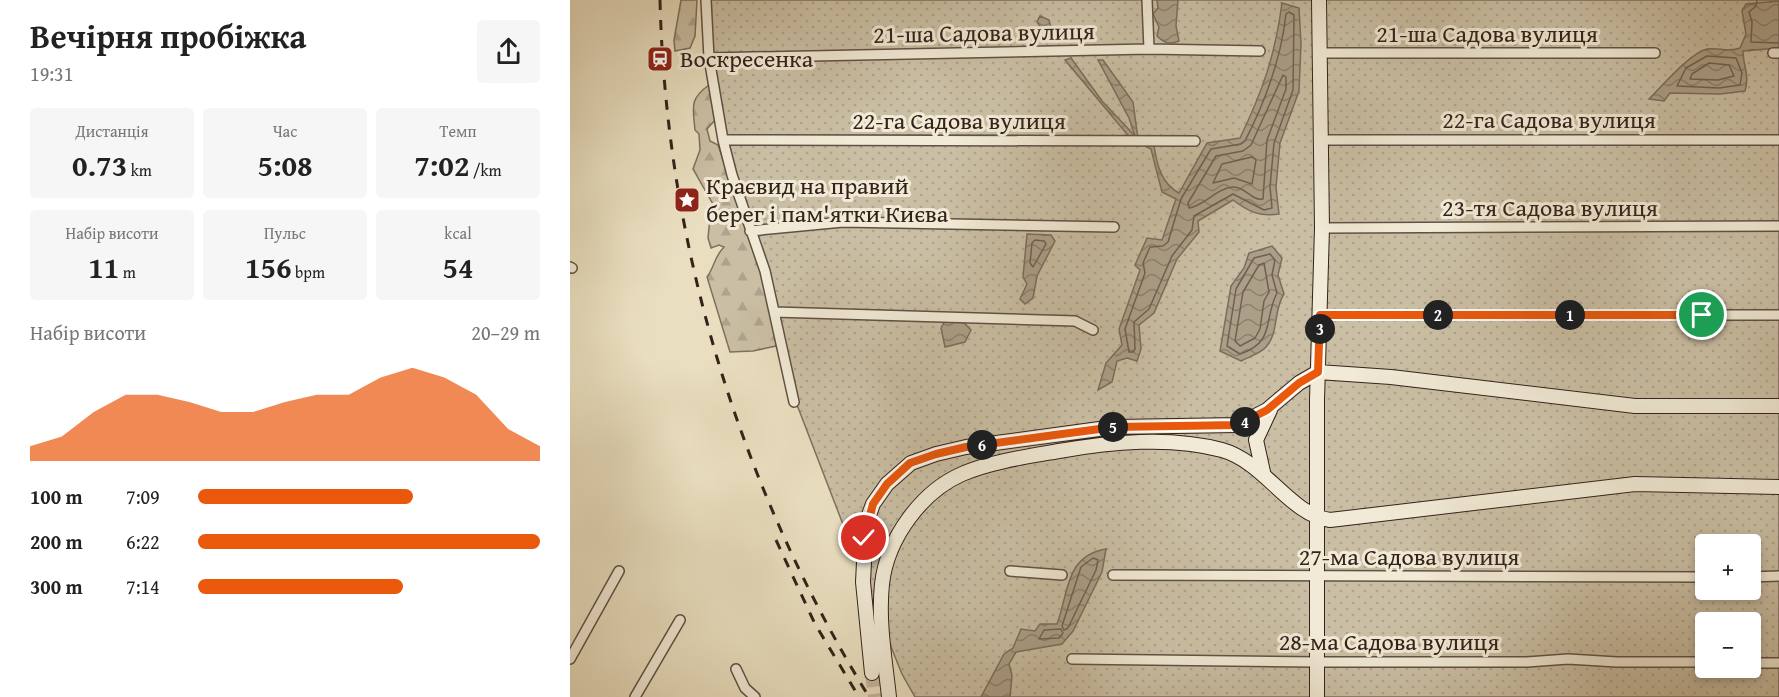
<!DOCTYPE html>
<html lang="uk">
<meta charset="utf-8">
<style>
body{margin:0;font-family:"Gentium Book Plus",serif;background:#f6f6f6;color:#222;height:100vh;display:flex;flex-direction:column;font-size:22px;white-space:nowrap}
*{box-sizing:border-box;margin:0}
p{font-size:20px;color:#767676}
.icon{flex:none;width:33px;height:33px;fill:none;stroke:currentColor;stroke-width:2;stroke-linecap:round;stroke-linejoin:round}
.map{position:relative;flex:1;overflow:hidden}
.details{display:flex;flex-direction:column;background:#fff;width:570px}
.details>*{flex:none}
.buttons{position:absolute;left:1125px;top:534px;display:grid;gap:12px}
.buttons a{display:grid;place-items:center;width:66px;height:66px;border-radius:6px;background:#fff;box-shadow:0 3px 9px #0003;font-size:30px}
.pin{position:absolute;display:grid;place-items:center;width:51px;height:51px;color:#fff;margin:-26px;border:3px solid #fff;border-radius:50%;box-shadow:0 2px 6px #0007}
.km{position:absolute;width:30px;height:30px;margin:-15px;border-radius:50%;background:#222;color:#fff;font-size:16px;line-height:30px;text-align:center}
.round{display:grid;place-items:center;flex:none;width:63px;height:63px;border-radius:6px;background:#f6f6f6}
.headline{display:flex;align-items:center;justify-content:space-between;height:102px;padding:0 30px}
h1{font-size:33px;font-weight:800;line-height:45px}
.figures{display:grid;grid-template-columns:repeat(3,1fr);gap:9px;height:102px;padding:6px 30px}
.figures div{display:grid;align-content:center;border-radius:6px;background:#f6f6f6;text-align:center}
.figures b{font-size:30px;font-weight:800}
.figures small{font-size:16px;font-weight:400}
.figures p{font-size:16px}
.chart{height:168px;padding:12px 30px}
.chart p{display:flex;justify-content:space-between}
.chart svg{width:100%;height:108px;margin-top:6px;fill:#ea580c;opacity:.7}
ul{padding:0 30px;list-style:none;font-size:20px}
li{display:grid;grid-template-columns:96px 72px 1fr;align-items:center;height:45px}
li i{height:15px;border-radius:8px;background:#ea580c}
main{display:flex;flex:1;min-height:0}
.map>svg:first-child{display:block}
</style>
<main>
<section class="details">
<div class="headline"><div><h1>Вечірня пробіжка</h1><p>19:31</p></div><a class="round"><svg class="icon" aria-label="share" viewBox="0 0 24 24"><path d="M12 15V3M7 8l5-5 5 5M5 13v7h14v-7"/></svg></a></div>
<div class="figures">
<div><p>Дистанція</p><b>0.73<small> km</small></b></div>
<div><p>Час</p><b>5:08</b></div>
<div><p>Темп</p><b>7:02<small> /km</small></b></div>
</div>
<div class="figures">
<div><p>Набір висоти</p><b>11<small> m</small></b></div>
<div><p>Пульс</p><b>156<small> bpm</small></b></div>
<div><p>kcal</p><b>54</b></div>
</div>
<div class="chart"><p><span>Набір висоти</span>20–29 m</p>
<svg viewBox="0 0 160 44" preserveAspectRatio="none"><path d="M0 44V38L10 34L20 24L30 17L40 17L50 20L60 24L70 24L80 20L90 17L100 17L110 10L120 6L130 10L140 17L150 31L160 38V44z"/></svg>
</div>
<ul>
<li><b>100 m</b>7:09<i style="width:63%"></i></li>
<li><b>200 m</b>6:22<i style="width:100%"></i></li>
<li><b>300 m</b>7:14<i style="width:60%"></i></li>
</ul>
</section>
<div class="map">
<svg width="1209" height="697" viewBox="0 0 1209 697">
<defs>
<pattern id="forest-firs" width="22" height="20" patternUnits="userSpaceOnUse" patternTransform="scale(1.5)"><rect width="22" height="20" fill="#cabfa4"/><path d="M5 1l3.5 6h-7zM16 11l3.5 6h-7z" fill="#aea48d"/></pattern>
<pattern id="garden-dots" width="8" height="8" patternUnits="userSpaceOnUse" patternTransform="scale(1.5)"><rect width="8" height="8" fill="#cabfa4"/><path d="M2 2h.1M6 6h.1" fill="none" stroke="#aea48d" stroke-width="1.8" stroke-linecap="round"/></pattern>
<pattern id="water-waves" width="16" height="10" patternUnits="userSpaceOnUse" patternTransform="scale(1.5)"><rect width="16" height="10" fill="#ab9f88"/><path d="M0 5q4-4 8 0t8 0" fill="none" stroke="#8c816e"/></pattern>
</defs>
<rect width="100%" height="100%" fill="#e9dfc0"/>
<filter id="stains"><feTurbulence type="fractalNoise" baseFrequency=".00333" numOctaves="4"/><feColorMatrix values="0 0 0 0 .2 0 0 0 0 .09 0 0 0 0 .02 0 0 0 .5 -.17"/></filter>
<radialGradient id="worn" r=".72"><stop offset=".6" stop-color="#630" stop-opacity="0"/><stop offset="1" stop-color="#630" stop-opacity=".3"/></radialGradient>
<path fill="url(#forest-firs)" stroke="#7f705f" stroke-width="1.5" d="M111,0H127L125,36L120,48L105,51L104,40Z
M139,85L146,119L137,129L140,141L148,145L194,276L208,338L206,346L183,351L160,352L137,277C145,266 144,257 154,247L149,245L141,248L138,238L140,218L148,213L123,169L130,150L129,134L125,130C123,108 119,99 139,85Z"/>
<path fill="url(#garden-dots)" stroke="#7f705f" stroke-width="1.5" fill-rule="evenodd" d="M136,0H1209V697H345L332,674L304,605L224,397L186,239L158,173ZM1136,544H1180V590H1136ZM1136,622H1180V668H1136Z"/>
<path fill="url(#water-waves)" stroke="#7b6d5c" stroke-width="1.5" d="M587,0H608L606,26L609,41C600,45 594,43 587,36L589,27L583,14L588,8Z
M1209,1V48L1173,51C1173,66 1180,75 1175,91L1150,94L1100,93L1094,101L1079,99C1092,86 1120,53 1137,49C1148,47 1159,53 1170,48L1176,34L1172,11L1176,4Z
M712,3L729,8L731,44L729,91L710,143L706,187L709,214C690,217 679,212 663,200L628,221L629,232L607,259L584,313L569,325L571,349L567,361L557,358L547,361L542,382L528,390L536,363L552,345L549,329L570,270L565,265L577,238L592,240L606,199L592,192L581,149L561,139L495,60L501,58L532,101L565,136L559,118L528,60H533L563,102L568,139L584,146C587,165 591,183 609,193L637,143L670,138C693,90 705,56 712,3Z
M470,16L479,20L484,38L479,39L467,22Z
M457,234L481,235L485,241L467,276L463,298L455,304L450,299L457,284L453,277Z
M702,246L712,258L708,275L714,294C703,310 709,333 696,347C691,353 679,357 671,361L650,351L661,286L674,268L679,253Z
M377,317L392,321L401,330L395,342L375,347L371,328Z
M536,549L532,572L503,631L492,644L446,652L439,664L442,675L440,697H411L434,654L443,648L451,629L465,631L470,624H487C499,592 495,556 536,549Z"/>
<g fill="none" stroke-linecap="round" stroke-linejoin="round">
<path stroke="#706051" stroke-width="1.5" d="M1187,0L1186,6L1179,12L1182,22L1181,42L1209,43
M719,12L724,15L723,90L704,143L700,187L702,208L694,210L663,194L624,216L622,230L602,256L579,309L564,322L565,349L563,352H559L555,329L575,273L573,263L580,247L593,246L598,242L611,199L641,149L671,144L675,141C696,100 711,60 716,14Z
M1137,56L1166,58L1172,73L1170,85L1149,88L1107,86L1116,68Z
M1139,63L1159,65L1164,76L1148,80L1120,79L1122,74Z
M713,75L716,77V89L697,140L693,199C681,201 675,186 663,187C647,188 634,206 619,208L618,203L646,156L673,151L681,145Z
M682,157L686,160L682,184L664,178L643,183L652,164Z
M465,240L474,241L476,244L463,267L460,263L462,243Z
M700,254L705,260L702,275L707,293C693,320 706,342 670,354L657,346L666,289L684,258Z
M694,263L699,292L694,301L690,329L685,338L670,346L665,341L673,292L689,265Z
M523,558L528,560L526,570L498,628L494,630L492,626L511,567Z
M491,629L493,633L489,638L469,639L474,630Z"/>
<path stroke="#c5b99f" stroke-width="14" stroke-dasharray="14 7" stroke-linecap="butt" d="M302,673L305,697"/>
<g stroke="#615144" stroke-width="12">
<path id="street" d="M136,0L139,58L153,140L162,175L195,271L224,402
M577,0L579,49
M750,53H1085
M1203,53H1209
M139,58L579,49L690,51
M153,140L625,141
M750,140H1209
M752,228L1209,226
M180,231L273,222L544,227
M0,267L2,268
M204,312L505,321L523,330
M750,315H1209
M440,571L492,575
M543,575L1136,577
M1180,577L1209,576
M0,659L49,571
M502,659L747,662H957L998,659L1047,662H1136
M1180,663H1209
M166,669L175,688L185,697
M65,697L110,620"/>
</g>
<g stroke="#34221a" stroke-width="16">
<path id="secondary" d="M693,472L686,440L700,410
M302,673L293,582L296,523L303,504L317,484L341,463L366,454L396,447L544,427L668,425L697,410L729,383L748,372L821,377L1065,406H1209
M319,697C315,659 308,622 312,584C317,539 351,492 392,474C419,462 460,456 489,451C541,442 600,436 652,450C695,462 720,515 760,520L1065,484L1209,487
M747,697V400L752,228L749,0"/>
</g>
<use href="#street" stroke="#f1ead6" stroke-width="9"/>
<use href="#secondary" stroke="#f1ead6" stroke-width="14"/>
<path stroke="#34221a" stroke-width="3" stroke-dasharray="10 10" stroke-linecap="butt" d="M90,0C96,247 170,487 299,697
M206,540L245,624L289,697"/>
</g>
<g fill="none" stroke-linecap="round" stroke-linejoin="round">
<g stroke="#fff" stroke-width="12">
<path id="route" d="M294,538L303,504L317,484L340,463L366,454L396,447L544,427L668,425L697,410L729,383L748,372L750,315H1132"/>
</g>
<use href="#route" stroke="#ea580c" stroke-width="8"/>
</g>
<defs>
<g id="station-square" transform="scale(1.35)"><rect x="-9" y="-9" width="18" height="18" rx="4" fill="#8f2418" stroke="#f1ead6"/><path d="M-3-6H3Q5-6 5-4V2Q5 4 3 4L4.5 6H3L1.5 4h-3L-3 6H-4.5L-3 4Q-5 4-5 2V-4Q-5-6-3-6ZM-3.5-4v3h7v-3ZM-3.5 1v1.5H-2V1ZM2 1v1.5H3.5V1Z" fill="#fff"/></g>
<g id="sight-square" transform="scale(1.35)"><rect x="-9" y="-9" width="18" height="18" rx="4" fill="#8f2418" stroke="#f1ead6"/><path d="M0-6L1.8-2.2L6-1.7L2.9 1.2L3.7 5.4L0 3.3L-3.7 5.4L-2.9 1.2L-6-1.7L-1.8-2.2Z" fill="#fff"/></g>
</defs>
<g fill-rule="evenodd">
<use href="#station-square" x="90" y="59"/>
<use href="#sight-square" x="117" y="200"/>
</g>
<g text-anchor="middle" stroke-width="6" stroke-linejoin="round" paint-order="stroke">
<g font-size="24" fill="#34221a" stroke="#f1ead6">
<text transform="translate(414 33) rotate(-1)" y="8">21-ша Садова вулиця</text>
<text x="917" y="42">21-ша Садова вулиця</text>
<text x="979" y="128">22-га Садова вулиця</text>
<text x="389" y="129">22-га Садова вулиця</text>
<text x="980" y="216">23-тя Садова вулиця</text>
<text x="839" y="565">27-ма Садова вулиця</text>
<text x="819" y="650">28-ма Садова вулиця</text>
</g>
<g font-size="24" fill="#34221a" stroke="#f1ead6" text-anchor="start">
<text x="110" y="67">Воскресенка</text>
<text x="136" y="194">Краєвид на правий<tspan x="136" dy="28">берег і пам'ятки Києва</tspan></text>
</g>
</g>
<rect width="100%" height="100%" filter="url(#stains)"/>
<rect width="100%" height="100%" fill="url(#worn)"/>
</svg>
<div class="buttons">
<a>+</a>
<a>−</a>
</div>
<div class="pin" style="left:1132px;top:315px;background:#1e9e55"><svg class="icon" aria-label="arrive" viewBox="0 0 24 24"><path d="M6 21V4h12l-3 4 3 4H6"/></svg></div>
<div class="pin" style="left:294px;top:538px;background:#d93025"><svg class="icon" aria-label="check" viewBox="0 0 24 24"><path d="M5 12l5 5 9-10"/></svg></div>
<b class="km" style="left:1000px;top:315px">1</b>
<b class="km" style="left:868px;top:315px">2</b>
<b class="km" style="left:750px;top:329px">3</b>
<b class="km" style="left:675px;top:422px">4</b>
<b class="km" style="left:543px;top:427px">5</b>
<b class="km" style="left:412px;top:445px">6</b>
</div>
</main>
